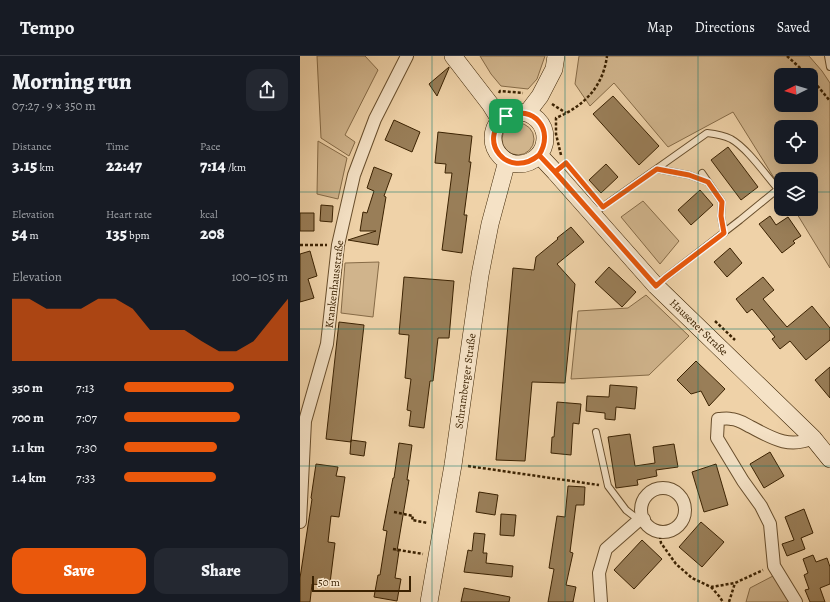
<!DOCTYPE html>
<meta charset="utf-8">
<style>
body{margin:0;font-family:Alegreya,serif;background:#242831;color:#f1f3f6;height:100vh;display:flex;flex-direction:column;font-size:15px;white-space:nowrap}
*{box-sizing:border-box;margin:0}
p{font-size:13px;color:#9ea1a6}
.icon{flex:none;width:22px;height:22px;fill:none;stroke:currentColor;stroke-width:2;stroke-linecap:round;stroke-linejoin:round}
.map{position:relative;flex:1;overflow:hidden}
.panel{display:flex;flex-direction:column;background:#171b24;width:300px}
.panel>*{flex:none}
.needle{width:26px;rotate:265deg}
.fabs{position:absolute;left:474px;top:12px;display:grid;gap:8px}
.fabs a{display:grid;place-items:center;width:44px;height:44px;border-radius:8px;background:#171b24;box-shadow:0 4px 16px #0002;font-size:20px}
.scale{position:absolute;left:12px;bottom:10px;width:99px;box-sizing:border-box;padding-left:4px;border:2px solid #3b2202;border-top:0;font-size:11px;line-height:14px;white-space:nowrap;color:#3b2202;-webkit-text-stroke:3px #f5e2c6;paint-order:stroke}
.pin{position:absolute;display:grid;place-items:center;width:34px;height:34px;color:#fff;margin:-17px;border-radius:8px;box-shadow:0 2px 6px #0006}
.round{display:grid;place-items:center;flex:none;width:42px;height:42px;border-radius:12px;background:#242831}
.summary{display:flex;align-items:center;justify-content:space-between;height:68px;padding:0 12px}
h1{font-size:22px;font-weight:800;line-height:30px}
.figures{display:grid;grid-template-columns:repeat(3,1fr);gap:6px;height:68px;padding:4px 12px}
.figures div{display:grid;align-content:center}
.figures b{font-size:17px;font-weight:800}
.figures small{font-size:11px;font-weight:400}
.figures p{font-size:11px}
.chart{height:112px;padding:8px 12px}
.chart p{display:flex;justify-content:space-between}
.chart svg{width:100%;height:72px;margin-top:4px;fill:#ea580c;opacity:.7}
.cta{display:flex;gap:8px;margin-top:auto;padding:8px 12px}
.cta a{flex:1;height:46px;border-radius:12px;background:#ea580c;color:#fff;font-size:16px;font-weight:800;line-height:46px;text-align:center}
.cta a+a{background:#242831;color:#f1f3f6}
ul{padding:0 12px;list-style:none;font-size:13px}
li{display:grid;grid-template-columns:64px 48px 1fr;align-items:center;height:30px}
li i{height:10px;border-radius:5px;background:#ea580c}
header{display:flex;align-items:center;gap:24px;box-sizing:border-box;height:56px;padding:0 20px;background:#171b24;border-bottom:1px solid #363941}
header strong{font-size:19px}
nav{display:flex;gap:22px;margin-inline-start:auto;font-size:14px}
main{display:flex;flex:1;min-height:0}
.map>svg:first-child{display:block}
</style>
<header>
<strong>Tempo</strong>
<nav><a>Map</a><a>Directions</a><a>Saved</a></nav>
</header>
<main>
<section class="panel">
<div class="summary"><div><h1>Morning run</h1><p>07:27 · 9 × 350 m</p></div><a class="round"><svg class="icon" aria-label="share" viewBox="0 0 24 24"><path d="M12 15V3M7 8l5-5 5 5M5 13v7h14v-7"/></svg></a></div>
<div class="figures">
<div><p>Distance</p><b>3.15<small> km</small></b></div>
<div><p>Time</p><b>22:47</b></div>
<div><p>Pace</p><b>7:14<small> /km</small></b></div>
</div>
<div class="figures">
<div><p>Elevation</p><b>54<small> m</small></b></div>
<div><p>Heart rate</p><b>135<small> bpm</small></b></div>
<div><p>kcal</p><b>208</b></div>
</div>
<div class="chart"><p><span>Elevation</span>100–105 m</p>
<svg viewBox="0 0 160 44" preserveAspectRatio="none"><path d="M0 44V6L10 6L20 12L30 12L40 12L50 6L60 6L70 12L80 25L90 25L100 25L110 32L120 38L130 38L140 32L150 19L160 6V44z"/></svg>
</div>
<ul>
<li><b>350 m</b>7:13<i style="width:67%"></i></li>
<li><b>700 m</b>7:07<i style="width:71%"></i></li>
<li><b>1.1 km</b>7:30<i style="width:57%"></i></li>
<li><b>1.4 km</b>7:33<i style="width:56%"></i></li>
</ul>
<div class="cta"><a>Save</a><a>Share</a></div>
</section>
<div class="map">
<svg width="530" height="546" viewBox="0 0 530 546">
<rect width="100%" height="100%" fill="#efd2a8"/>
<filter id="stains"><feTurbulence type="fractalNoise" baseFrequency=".005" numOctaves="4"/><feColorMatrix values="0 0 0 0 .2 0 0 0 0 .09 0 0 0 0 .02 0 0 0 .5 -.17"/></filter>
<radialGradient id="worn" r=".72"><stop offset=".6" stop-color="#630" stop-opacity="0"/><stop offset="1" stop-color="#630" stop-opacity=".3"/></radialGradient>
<path fill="#d0b48c" stroke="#866b47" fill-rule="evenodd" d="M17,0H65L78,14L45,79L55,86L49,100L21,82Z
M180,0H245L237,23L228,33L201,30L191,18Z
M279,0H509L522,15L530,27V212L494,153H511V123H481V133L433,56L368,91L314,27L290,50L275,28ZM481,19H511V49H481ZM481,71H511V101H481Z
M202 83a16 16 0 1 1 32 0a16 16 0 1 1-32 0Z
M18,85L47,102L38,143L17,138Z
M343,145L379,185L360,208L321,161Z
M79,206L73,261L41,257L45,207Z
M346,239L389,280L349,319L271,323L278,255L328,252Z
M473,520L494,546H446L450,532Z"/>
<path fill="#997e58" stroke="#3b2202" d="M149,11V12L137,40L129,28Z
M313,40L359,90L339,109L293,58Z
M94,64L120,76L112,96L85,84Z
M138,76L172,80L169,106H171L164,159H167L162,197L142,194L152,117H145L146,108L135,107Z
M428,91L458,131L441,144L411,104Z
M306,108L318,121L301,137L289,124Z
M74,111L92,118L84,140L86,141L78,189L48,184L76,175H60L63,156L67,157L74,135L67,132Z
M400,134L413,149L391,169L378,154Z
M21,149L33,150L32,166L20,165Z
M0,157H14V175H0Z
M470,160L476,169L488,161L501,180L493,185L495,187L482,197L459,168Z
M271,171L284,186L257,208L275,228L265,327L232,326L225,405L196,404L213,212L234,214L236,201L258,183L257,182Z
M430,192L442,207L427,221L414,206Z
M10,195L17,220L8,223L14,242L0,246V198Z
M309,211L336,236L322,251L295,226Z
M104,221L154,225L149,282H138L133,325H130L124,372L109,370L111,355L107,354L111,323L105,322L109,279L99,278Z
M463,221L474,234L463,243L487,271L512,250L530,272V284L506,304L490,285L480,293L472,283L475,281L452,253L447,257L436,243Z
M39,266L64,269L51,386L26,383Z
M396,305L425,333L409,350L401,335L391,338L377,324Z
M530,311V342L515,324Z
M310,329L337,331L335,353L316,351L315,364L305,363V357L286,355L287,340L309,341Z
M257,346L281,348L279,368L273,367L271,399L251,397L252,381H254Z
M330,378L335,410L355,407L353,391L374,388L378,411L356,414L357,420L337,424L338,429L316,432L308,381Z
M51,384L66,386L64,400L50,398Z
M99,387L112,389L107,424H109L97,495H99L95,522L101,523L97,545L74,541L78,519H80L87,475L83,474L93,422H94Z
M470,396L484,420L464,432L450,408Z
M16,408L38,411L36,420L45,421L39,461L31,460L28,486L35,487L30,527L21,525V529L12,528L10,546H0V522L12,443L11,442Z
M416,408L428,449L404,456L392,416Z
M268,430L285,431L284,449H276L270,496L273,497L266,529L276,531L273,546H248L254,513L249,512L257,460L265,461Z
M179,436L198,439L195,459L176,456Z
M504,453L513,477L501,482L505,493L487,500L482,488L494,484L485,461Z
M201,458L216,459L214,480L200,479Z
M401,466L424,486L402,511L379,491Z
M174,477L185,478L183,497H187L186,507L213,510L212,521L164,516L168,494L172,495Z
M342,484L362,503L334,533L314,514Z
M513,499L516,506L527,502L530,511V528L520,532L525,546H510L505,534L509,533L504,519L508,517L503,503Z
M164,532L210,541L209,546H161Z"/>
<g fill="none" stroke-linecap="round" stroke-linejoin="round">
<g stroke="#684e2c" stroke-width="8">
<path id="lane" d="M528,0L530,11
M357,113L389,119L408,126
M402,117L422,146L421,160L424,177
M294,157L407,77C416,78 423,79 431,83C447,92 465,118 478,133L440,164L365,222L357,229
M296,376L308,430L326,454L339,464"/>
</g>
<g stroke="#684e2c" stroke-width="14">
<path id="street" d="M341 454a22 22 0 1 1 44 0a22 22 0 1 1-44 0Z
M0,466L5,365L27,288L38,189L54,119L75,63L107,0
M301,546L299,517L306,493L339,464L344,463
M496,546L474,510L470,468L461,450L443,425L417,382L418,363C422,363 427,362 431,363C438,363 445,368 451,371C472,382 489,393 513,382"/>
</g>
<g stroke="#3b2202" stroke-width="18">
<path id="secondary" d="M153,0L190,48L200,64
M193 82a26 26 0 1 1 52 0a26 26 0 1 1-52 0Z
M227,57L240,40L254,13L256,0
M239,99L255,116L356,230L513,382L530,403
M129,546L153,409L180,219L190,168L207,105"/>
</g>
<path stroke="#3b2202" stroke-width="2.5" stroke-dasharray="3 2" stroke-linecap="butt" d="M487,0L508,19
M511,22L530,45
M199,37L200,35L223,37
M252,48L266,57
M261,99L256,78V62C284,50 303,31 307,0
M0,189H27
M415,265L435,284
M168,410L299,429
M94,456L113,460L112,464L128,467
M359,475L361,487L376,508L392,522L411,531L435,527L463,514
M93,493L123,498
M411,531L419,540L423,546
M429,546L435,527"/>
<use href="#lane" stroke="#f5e2c6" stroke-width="6"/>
<use href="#street" stroke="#f5e2c6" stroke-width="12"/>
<use href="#secondary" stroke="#f5e2c6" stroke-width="17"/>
</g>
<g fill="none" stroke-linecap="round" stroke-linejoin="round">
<g stroke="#fff" stroke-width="8">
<path id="route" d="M206,60C175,84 208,125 239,99L255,116L356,230L365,222L424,177L421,160L422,146L408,126L389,119L357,113L303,151L266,107L255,116L239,99C255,74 234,48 206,60"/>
</g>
<use href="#route" stroke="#ea580c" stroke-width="5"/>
</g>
<path fill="none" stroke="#0f766e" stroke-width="1" stroke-opacity="0.55" d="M132,0V546M265,0V546M398,0V546M0,136H481M511,136H530M0,273H530M0,410H530"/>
<g text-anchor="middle" stroke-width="3" stroke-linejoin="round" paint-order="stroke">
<g font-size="11" fill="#3b2202" stroke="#f5e2c6">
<text transform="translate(34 228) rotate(-83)" y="4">Krankenhausstraße</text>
<text transform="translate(399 271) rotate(44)" y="4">Hausener Straße</text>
<text transform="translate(165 325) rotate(-82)" y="4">Schramberger Straße</text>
</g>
</g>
<rect width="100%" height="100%" filter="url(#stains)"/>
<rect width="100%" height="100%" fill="url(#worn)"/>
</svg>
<div class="fabs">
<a><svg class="needle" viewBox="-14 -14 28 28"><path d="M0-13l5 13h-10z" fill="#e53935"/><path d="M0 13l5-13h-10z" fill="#9ea1a6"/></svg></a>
<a><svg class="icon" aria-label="locate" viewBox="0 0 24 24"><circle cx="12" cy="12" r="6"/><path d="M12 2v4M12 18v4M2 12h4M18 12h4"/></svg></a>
<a><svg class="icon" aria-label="layers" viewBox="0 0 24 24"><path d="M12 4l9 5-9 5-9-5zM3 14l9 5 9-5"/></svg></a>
</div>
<div class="scale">50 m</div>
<div class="pin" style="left:206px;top:60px;background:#1e9e55"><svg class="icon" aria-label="arrive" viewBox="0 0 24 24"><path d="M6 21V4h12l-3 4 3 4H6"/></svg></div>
</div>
</main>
